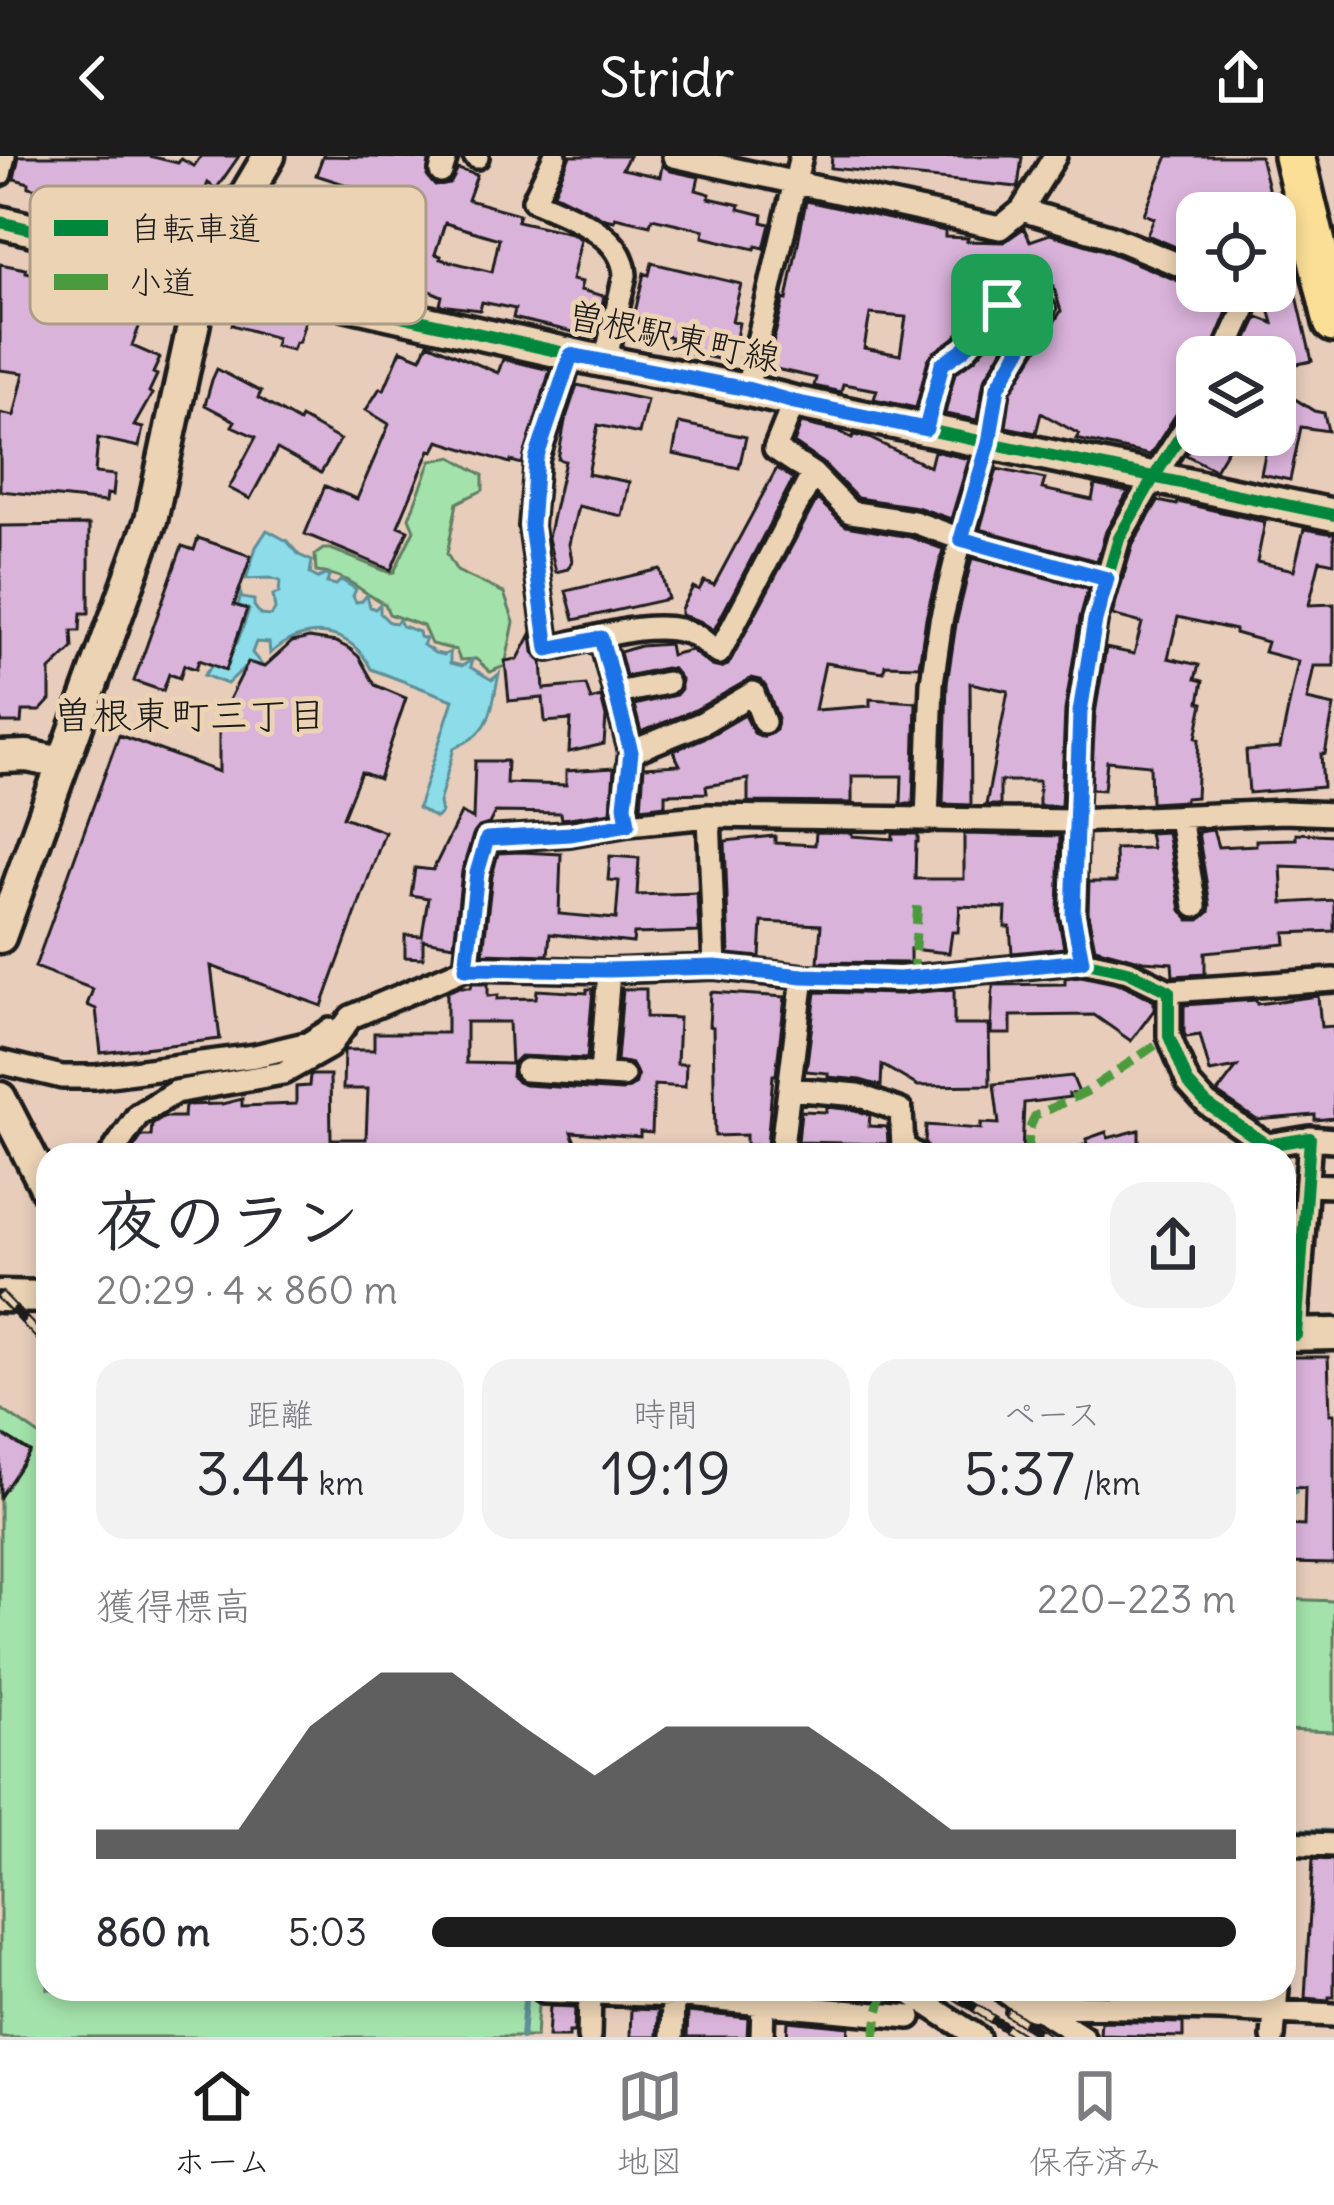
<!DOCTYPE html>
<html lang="ja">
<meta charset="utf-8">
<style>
body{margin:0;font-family:Delius,"Klee One",sans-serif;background:#f2f2f3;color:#2b2b33;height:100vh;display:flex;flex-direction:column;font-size:45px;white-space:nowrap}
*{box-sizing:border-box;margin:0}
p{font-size:39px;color:#7c7c81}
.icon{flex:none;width:66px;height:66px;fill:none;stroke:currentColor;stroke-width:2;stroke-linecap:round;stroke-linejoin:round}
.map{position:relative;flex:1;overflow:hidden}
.side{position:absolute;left:36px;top:987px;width:1260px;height:858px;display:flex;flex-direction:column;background:#fff;border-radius:36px;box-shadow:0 6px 18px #0003}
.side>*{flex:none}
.buttons{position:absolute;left:1176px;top:36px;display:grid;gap:24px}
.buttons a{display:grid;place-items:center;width:120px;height:120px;border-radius:24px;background:#fff;box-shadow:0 6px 18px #0003;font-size:60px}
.pin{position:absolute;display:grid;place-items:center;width:102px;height:102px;color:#fff;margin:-51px;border-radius:24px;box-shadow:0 6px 18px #0006}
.round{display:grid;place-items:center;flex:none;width:126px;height:126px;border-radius:36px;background:#f2f2f3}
.head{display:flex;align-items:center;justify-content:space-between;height:204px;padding:0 60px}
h1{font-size:66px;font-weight:600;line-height:90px}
.metrics{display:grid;grid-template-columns:repeat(3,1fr);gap:18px;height:204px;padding:12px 60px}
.metrics div{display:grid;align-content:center;border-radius:30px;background:#f2f2f3;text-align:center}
.metrics b{font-size:60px;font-weight:600}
.metrics small{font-size:33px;font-weight:400}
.metrics p{font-size:33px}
.chart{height:336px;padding:24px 60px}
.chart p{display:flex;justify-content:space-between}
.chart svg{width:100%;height:216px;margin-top:12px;fill:#1c1c1c;opacity:.7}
ul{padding:0 60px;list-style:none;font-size:39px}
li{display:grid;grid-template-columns:192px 144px 1fr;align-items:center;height:90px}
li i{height:30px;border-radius:15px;background:#1c1c1c}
header{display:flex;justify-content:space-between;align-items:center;height:156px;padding:0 60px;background:#1c1c1c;color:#fff;font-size:54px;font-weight:600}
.tabs{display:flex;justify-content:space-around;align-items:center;height:168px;border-top:3px solid #e1e1e2;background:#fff;font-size:33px;color:#7c7c81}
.tabs a{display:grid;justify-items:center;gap:6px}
.tabs .current{color:#1c1c1c}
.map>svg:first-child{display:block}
</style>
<header><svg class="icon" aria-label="back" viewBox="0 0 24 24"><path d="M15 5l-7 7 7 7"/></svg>Stridr<svg class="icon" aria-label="share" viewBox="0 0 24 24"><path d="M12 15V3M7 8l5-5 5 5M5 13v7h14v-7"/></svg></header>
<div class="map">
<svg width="1334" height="1881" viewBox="0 0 1334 1881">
<rect width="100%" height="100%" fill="#e8cdbb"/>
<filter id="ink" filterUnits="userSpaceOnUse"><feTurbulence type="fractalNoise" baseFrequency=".00833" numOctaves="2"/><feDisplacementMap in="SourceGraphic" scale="24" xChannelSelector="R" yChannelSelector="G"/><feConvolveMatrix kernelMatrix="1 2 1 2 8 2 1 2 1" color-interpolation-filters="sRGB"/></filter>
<g filter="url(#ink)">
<path fill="#a3e2aa" stroke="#607f63" stroke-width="3" d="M452,301L483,319V334L457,347L447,398L457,415L504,437L514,466L505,510L490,516L476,503L460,504L456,494L431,488L423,470L389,458L385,448C359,435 348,418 316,416L315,399L323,393H331L390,417L394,416L414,374L409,362L431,305Z
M0,1252L48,1285V1833H539L536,1881H0Z
M1284,1443L1334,1445V1576L1284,1574Z"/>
<path fill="#8cdce9" stroke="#5f8f97" stroke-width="3" d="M267,374L287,385L299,399L312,405L310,418L318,422L325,419L329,420L327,427L336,429L341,424L356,433L353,440L356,446L362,445L367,439L370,451L375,453L380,448V457L389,466L396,467L399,464L402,470L419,476L420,481L426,483L423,489L435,497L444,499L450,496V507L462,510L472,504L470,511L492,524L499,518C490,556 494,575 454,592L439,647L441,657L436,662L418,652L453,544L371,513C351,470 302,467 270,498L269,487L256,486L252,497L262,509L243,513L227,528L204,519L220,500L237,487L249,454L238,449L241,439L242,442L254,444V450L261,459L271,460L275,454L273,439L279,437L280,425L270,422L246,423L256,391Z"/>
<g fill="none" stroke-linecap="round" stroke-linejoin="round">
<path stroke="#5f8f97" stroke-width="6" d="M1284,1336H1295
M1284,1674L1334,1676
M522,1881L526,1833"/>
</g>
<path fill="#dab3db" stroke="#1c1c1c" stroke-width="3" fill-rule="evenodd" d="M19,0H149L178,7L181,3L194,10L201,0H239L216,33L208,27L197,55L181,59L159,45L155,61L29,31V27L14,23Z
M323,0L422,2L429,4L427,20L435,30L450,28L458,13L477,19L468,44L519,58L517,65L571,77L581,83L572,124L582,126L580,134L604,140L595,181L513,162L515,153L482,146L480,154L440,149L442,140L367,108L358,130L341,126L349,108L303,96L299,110L276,104L287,67L292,68L297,51L333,61L353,66V63L392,80L403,47L316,19ZM445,67L499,83L492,116L440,103L441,100L435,98Z
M570,0H629L622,13L660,21L662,9L671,15L699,21L696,34L710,38L709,42L740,49L739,53L763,59L762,66L770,68L764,92L756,90L755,93L703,81L704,74L652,62L650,69L615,61L614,65L605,63L554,37Z
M832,0H1013L1022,1L1018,31L831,12Z
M1168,0H1260L1273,52L1269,57H1197V100L1147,79L1154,62L1144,58Z
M806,45L945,75V81L968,82L967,85L1004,86L1024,72L1030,85L1050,78L1104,94L1186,128L1183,135L1229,151L1208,201H1197V229L1191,240L1184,246L1150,299L1076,283L1079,278L1041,257L1036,277L1006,271L1011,236L1061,155L1053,129L986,132L993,138L954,182L934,196L928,203L916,252L874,243L877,234L843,228L841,236L814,230L816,222L767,211L784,143L787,144ZM870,158L906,161L900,199L864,192Z
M1286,92L1312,205L1283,211L1287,195L1283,201H1239L1258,161L1273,167L1266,142L1268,135H1275V97Z
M652,107L741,128L732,165L739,167L731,206L668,192L671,181L636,172L638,162L634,161L644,117L649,119Z
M0,108L26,113V116L149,144L132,190L160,202L153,217L157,219L149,236L152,238L134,270L143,272L139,291L98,282L95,317L115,319L113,339L107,338L106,346L0,335V257L14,260L24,217L0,214Z
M245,144L307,158L299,186L295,187L292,194L275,190L277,182L232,169L238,149Z
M1021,161L984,224L977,264L945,258L955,217L975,203L1010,163Z
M428,187L498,217L503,203L550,214L522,308L511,305L510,307L439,285L434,295L430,294L398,370L408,374L391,414L305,378L325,330L357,343L389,268L366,254L380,232L384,234L401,194L421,202Z
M217,213L261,236L258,242L299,266L301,262L340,284L321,317L277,293L250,343L229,332L256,281L232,270L235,265L205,249L212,224Z
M577,229L647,244L639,278L598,269L588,318L629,326L622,360L578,350L569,388L572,405L568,413L556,416L548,382L565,305L558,303L565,265Z
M1292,241L1314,255L1324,257L1328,275L1301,271L1290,324L1261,318L1269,279H1275V267Z
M679,267L746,281L739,312L673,298Z
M801,267L840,276L852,282L854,279L869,282L930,311L934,295L969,303L951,363L917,351L857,342L823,307L794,287Z
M1199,279H1236L1215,314L1186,299Z
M777,312L793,323L714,474L700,465L681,459V453L693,431L699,434L704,425L714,429Z
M997,313L1045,323L1042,333L1092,344L1095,329L1128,336L1106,375L1097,405L980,373Z
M817,343L846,370L910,381L943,393L926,462L919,510L885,509L884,516L825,507L815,554L870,550V543L916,546L913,648H901L902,620H852V647L748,646V623L706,630L707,637L665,638V649L641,652L644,611L680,609L673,595L709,580L745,559L754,577L763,581L776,574L778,562L766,531L761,524L752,522L695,554L641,576L634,549L676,539L681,533V523L673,513L665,512L626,520L620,496L640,490L669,488L671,499L691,494L712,510L720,512L728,509Z
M1158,345L1177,349L1178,346L1265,366L1257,406L1294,414L1304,373L1334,378V407L1320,404L1309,449L1334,448V510H1314L1307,544L1334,550L1325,598H1321L1323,631L1249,637L1246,595L1280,592L1298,505L1264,496L1267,486L1235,477V474L1178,461L1168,502L1199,509L1195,523L1203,525L1199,546L1203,547L1196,582L1199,583L1196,641L1185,642V645L1151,647L1150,609L1107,605L1104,634L1091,633L1095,558L1106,492L1134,498L1142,467L1112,459L1133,388Z
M89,369V457H81L80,475H72L73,492L50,514V544L40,555H22L21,567H2L0,562V370Z
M198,382L251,400L234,449L247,453L226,514L199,504L196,513L184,509L180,522L169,518L163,535L134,525L182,390L194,394Z
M972,402L1088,433L1080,462L1065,554L1061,650H1039V625H1000V649H986L1008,535L970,527L971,649L943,648L947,528L956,468Z
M660,413L668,443L574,464L566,435Z
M531,478L533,496L542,506L544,533L586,529L591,544L601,541L606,561L604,588L569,596L571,564L545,566L543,542L509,545L505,505L518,503Z
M309,482L336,486L350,493L359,501L375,529L406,542L379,623L361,616L343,661L385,676L322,850L211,810L220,883L101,897L96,853L87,849L93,833L35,811L119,579L219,616V573L225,552L248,506L264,511L292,486Z
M475,605H507L506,627L566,629V615L614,612L611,656L562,663L561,657L495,656L489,668L479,671L473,679L462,715L454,789L423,784V802L405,801V779L422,780L428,742L411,739L415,712L433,714L461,657L473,663Z
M1213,674L1218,691L1256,689V684L1296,683V677L1333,679L1334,712L1281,710L1283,747L1334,744V775L1285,777L1286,788L1205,796V818L1173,820L1172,807L1143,805L1095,792L1088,758L1089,726H1116L1115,693L1152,692L1149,677L1167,676L1181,754L1189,764H1199L1209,756L1210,749L1198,676Z
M816,676L852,677V680L893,683V678H924H918V686H916L915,723H964V678L1060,680L1058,759L1064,792L1012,797L1010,771H1005L1006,752L960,750L958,776H952L949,797L910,793V807L818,806L821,769L762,766L760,801L729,798L725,685L775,680V687L815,689Z
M520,696L561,698L559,758L616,763L619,725L608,724L610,700L639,702L637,739L697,737L699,776L634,778L633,787L550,778L548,799L483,797L492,720L498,697Z
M1081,820L1123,829L1154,845V854L1131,885L1094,859L1011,860V878H991L993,829L1065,828V822Z
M472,827H488V840L498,839L497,843L536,842L537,834L587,837V833H593L587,903L520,900L513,907L512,920L517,926L525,929L622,935L635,929L638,920L632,908L617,905L623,833H646V861L679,862L677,908H686L685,931L654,929L652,977L640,976V981L571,976L575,986L574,999H371L332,996V999H133V993L142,980H151L152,968L163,961H184L185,949L222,948L242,943V950L296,948V931L309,930L310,919H330L331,983H366L368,933H343L344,896L345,894H374V877H447V836L459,831H471ZM466,866H509L511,908L466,907Z
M954,833V869H989L990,929L918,930L882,909L881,930L860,924L828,921V917L806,915L816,836L900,838Z
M711,836L785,841L776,919H773L767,989H746V979L715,980L713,871L709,870Z
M1318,840L1321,871L1334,870V962L1315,964V959L1257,964L1217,937L1237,911L1210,916L1200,879L1186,881L1184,877V849L1256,844L1257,848Z
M1072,920L1079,937L1069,938L1070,941L1024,947L1022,999H963V996L930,994L925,987L926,969L981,973V967L999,968L994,928Z
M826,951L855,954L870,959L869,970L887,971L888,988L798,986L801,955L826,956Z
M1139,974V999H1067V994L1087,988L1086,983L1106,976L1108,982Z
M1284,1201H1328L1330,1258H1334V1408L1284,1407V1369L1304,1370L1305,1332L1284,1331Z
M0,1277L30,1296L0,1341Z
M1313,1703L1334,1704V1841H1329V1844L1305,1842Z
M550,1850L575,1851L574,1876H569V1881H548Z
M631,1853L658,1854L657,1881H630Z
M688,1856L748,1862L747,1881H687Z
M788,1865L849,1871L848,1881H787Z
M1101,1865L1183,1867V1881L1100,1879Z"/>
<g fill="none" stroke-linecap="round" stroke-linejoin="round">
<g stroke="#1c1c1c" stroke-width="30">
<path id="street" d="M475,0L477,1
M555,0L534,44C568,60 623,76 625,119L605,206
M674,0L1000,72L1022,54L1055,0
M441,16L446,0
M0,18L4,0
M1022,54L1109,80L1197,116
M1275,82L1282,65L1303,41
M571,199L537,303L531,370L548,493C590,484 656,460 695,479C703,484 711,492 719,497L813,318
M1223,201L1253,135
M747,233L801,0
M794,246L775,293L813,318L850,356L914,366L961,383L1107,423
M1197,254L1154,321L1119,382L1095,465L1080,556L1075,665L1073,759L1082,805L1128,815L1169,835V880L1188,927L1207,948L1267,989L1310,982L1296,1179
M926,273L942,208L964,193L1002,149L1025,145L1043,153L997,231L989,287L961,383L941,465L932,527L927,664
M601,482L631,596L625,649L628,668
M617,537L667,527
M631,596L702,567L753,537L764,566
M709,660L715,811
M1180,662L1195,750
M466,812L477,717L487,683L570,678L628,668L709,660L1075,665L1284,656L1334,658
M1169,835L1334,824
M0,906L62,921H95L255,900L309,887L330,874
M526,914L623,920
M601,918L609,815
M790,933L858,939L901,955L903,990L916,999
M1310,982L1334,984
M111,999L138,959L175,936L283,917L329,891L351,861L466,812L609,815L715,811L803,821L900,823L1082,805
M784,999L782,990L803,821
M1307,1029L1334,1030
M1284,1687L1334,1689
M904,1833L978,1881
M544,1835L673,1840L910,1861
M1032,1849L1220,1853L1334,1859
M1033,1849L1083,1881
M589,1881L590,1835
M672,1881L673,1840
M762,1881L763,1848
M1273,1881L1277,1833"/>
</g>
<g stroke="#1c1c1c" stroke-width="39">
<path id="secondary" d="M0,66C190,112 380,156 570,198C645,215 720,226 794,246L1334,359
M0,601L27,600L62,607
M0,781L151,364L196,157L201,115L269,0
M0,942L48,1035
M0,1140L48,1141
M1284,1179L1334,1178
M1009,1833L1032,1849"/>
</g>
<g stroke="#1c1c1c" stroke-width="48">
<path id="highway" d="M1294,0L1334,166"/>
</g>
<use href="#street" stroke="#ebd3b3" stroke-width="21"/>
<use href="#secondary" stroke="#ebd3b3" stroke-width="30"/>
<use href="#highway" stroke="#fbdf96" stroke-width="39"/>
<g stroke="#1c1c1c" stroke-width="10">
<path id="rail" d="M0,1139L48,1189
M946,1833L1020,1881
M1008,1856L1045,1881"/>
</g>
<use href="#rail" stroke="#ebd3b3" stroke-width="6" stroke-dasharray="18" stroke-linecap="butt"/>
<path stroke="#4c9a3e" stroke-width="9" stroke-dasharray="18 9" stroke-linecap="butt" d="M913,822L918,744
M1028,999L1029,974L1035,960L1086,936L1169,880
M875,1881L878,1859L886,1833"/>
<g stroke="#ebd3b3" stroke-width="20">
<path id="cycleway" d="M0,66C190,112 380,156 570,198C645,215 720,226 794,246L1334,359
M1197,254L1154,321L1119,382L1095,465L1080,556L1075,665L1073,759L1082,805L1128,815L1169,835V880L1188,927L1207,948L1267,989L1310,982L1296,1179"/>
</g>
<use href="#cycleway" stroke="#00873e" stroke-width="12"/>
</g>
</g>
<g fill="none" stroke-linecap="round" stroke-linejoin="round" filter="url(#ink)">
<g stroke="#fff" stroke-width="24">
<path id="route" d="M1025,145L1043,153L998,231L989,287L961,383L1107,423L1095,464L1080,556L1073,759L1082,805L900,823L803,820L715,811L609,814L466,812L477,717L487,683L570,678L628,668L625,649L631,596L601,482L548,493L531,370L536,303L571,199L747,233L794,246L926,273L942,208L964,193L1002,149Z"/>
</g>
<use href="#route" stroke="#1a73e8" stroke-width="15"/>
</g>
<g text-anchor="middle" stroke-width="10" stroke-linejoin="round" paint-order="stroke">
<g font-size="36" fill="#1c1c1c" stroke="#ebd3b3">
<text transform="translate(674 180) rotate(12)" y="13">曽根駅東町線</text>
</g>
<g font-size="39" fill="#1c1c1c" stroke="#ebd3b3">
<text x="190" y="573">曽根東町三丁目</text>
</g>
</g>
<rect x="30" y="30" width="396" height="138" rx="18" fill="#ebd3b3" stroke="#ad9c86" stroke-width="3"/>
<rect x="54" y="64" width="54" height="16" fill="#00873e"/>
<rect x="54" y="118" width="54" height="16" fill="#4c9a3e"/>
<g font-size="33" fill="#1c1c1c">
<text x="129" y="84">自転車道</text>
<text x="129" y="138">小道</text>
</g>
</svg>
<div class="buttons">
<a><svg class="icon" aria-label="locate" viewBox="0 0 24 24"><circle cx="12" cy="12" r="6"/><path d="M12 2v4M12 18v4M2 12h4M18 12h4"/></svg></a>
<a><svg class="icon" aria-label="layers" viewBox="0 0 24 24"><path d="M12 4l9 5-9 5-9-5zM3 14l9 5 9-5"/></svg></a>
</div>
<div class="pin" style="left:1002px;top:149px;background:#1e9e55"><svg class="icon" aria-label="arrive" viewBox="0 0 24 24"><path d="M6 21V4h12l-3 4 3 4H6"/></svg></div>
<section class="side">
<div class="head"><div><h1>夜のラン</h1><p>20:29 · 4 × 860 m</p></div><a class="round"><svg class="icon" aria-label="share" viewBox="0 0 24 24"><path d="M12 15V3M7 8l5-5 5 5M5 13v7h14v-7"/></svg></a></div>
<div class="metrics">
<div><p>距離</p><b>3.44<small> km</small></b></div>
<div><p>時間</p><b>19:19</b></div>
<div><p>ペース</p><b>5:37<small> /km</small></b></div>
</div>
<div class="chart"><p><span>獲得標高</span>220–223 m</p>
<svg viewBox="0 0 160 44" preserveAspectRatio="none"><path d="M0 44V38L10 38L20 38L30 17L40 6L50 6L60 17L70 27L80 17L90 17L100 17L110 27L120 38L130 38L140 38L150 38L160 38V44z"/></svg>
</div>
<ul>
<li><b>860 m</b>5:03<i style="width:100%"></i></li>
</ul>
</section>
</div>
<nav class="tabs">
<a class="current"><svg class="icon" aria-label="home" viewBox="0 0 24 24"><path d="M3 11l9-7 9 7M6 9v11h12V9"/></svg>ホーム</a>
<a><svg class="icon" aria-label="map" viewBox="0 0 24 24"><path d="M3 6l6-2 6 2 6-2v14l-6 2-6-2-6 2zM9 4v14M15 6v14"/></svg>地図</a>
<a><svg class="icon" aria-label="saved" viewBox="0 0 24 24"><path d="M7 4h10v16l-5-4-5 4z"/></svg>保存済み</a>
</nav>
